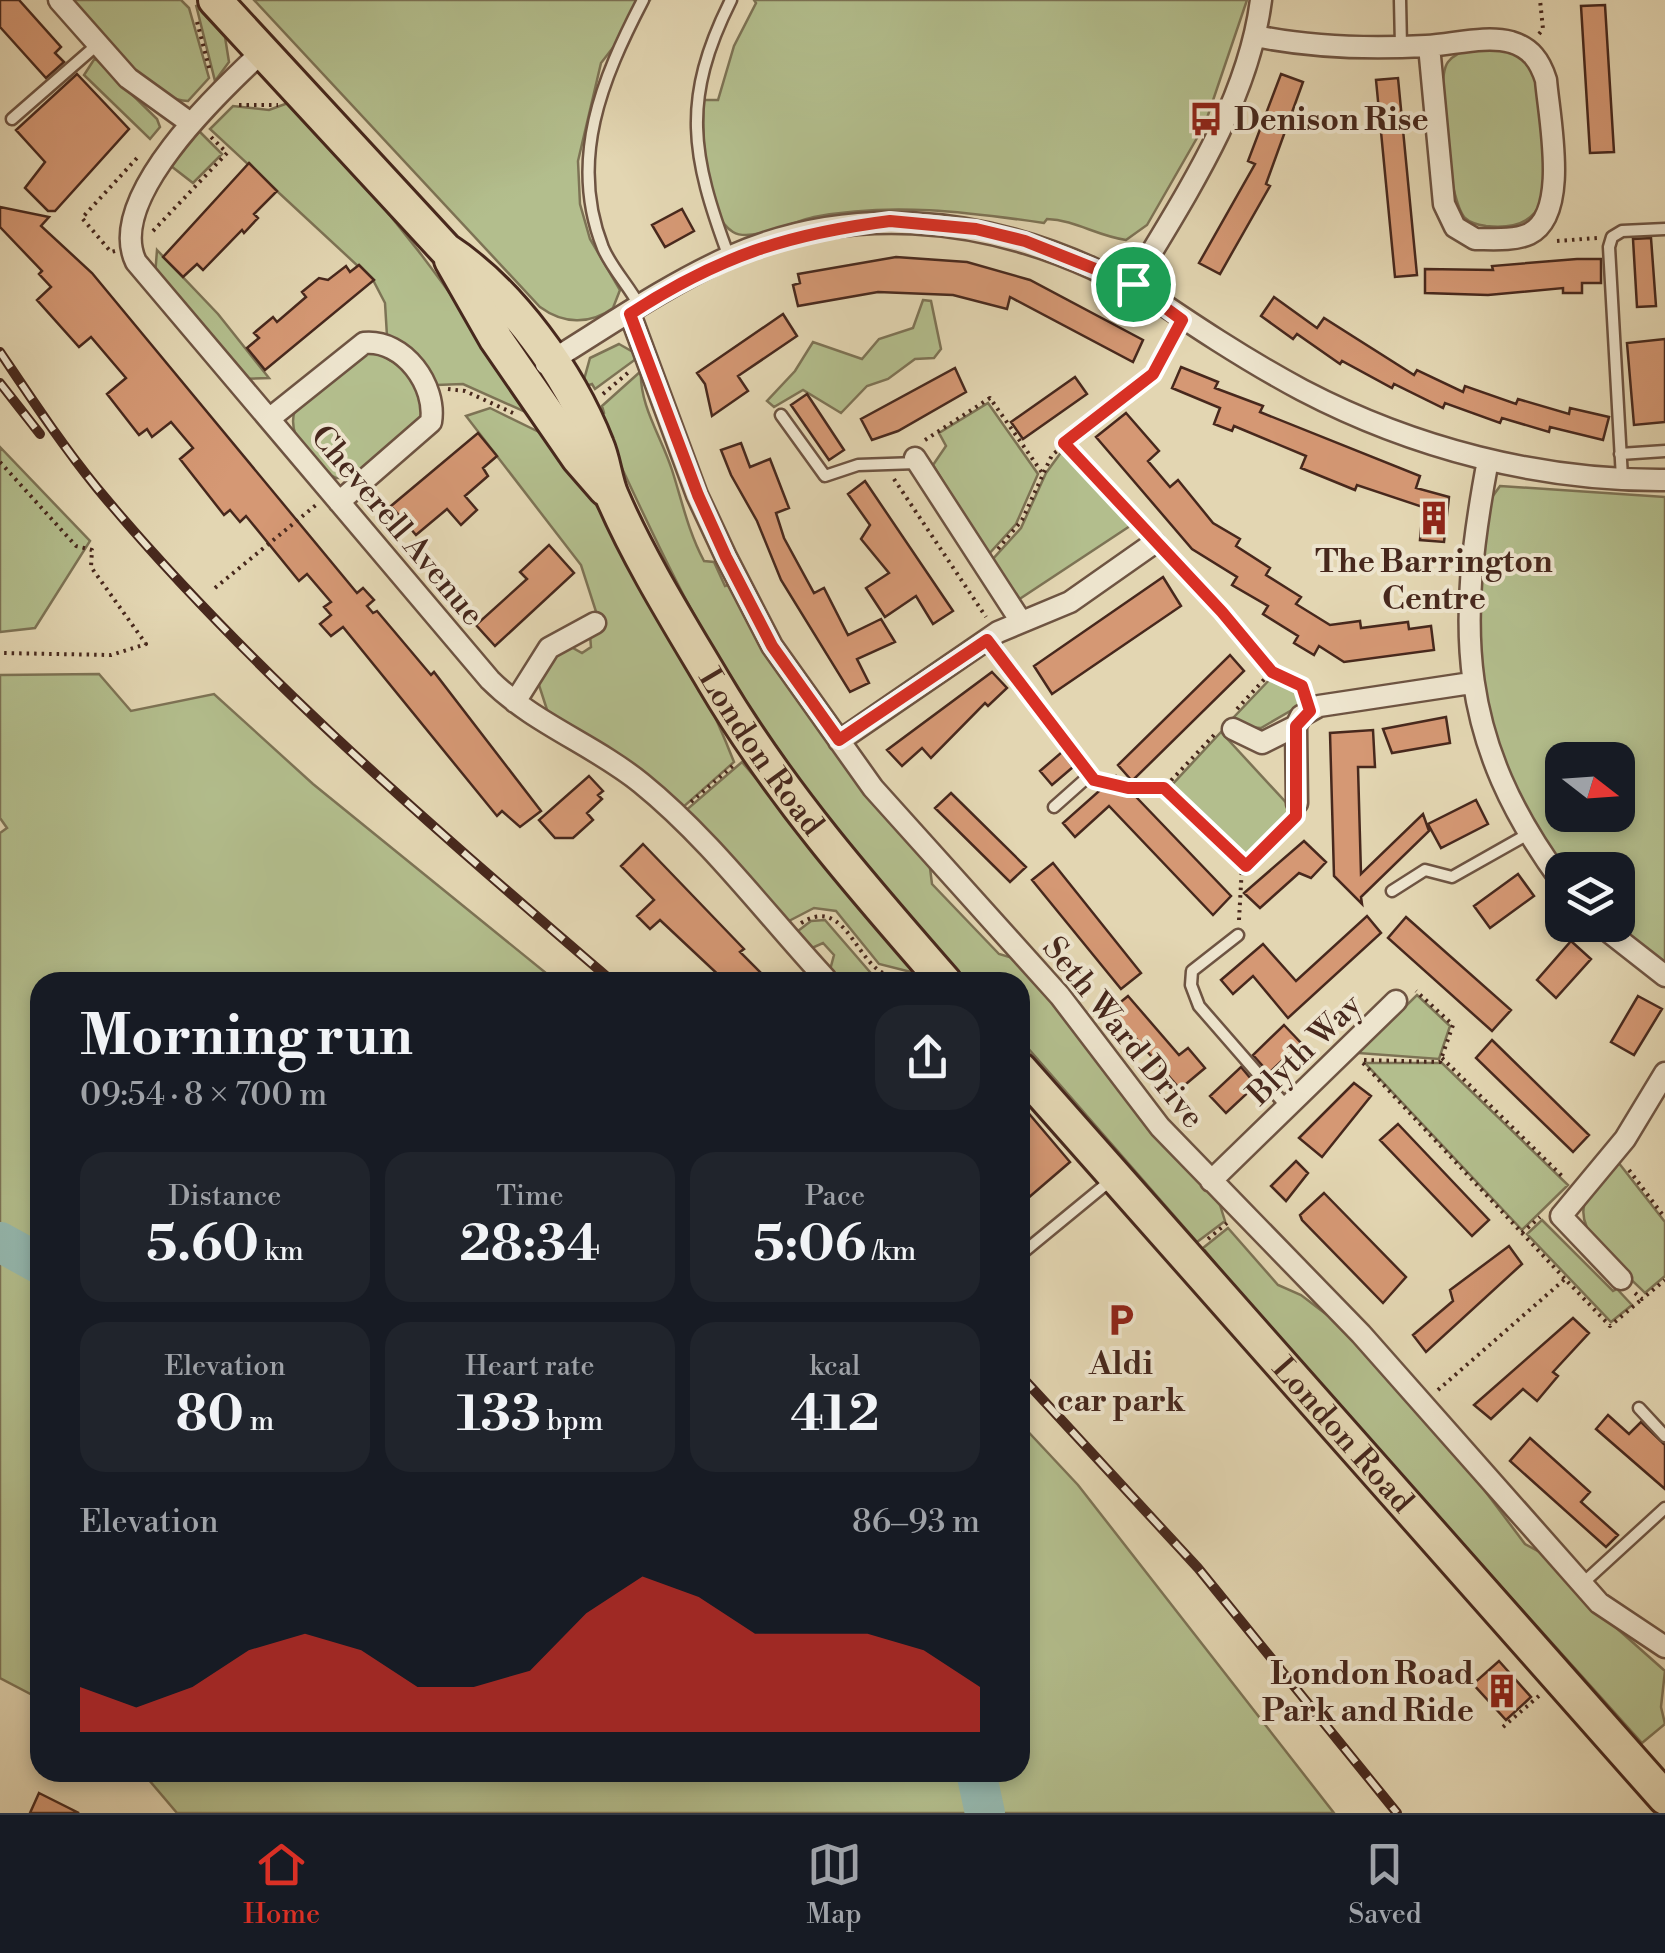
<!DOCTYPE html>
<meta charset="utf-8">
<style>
body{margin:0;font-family:"Libre Bodoni",serif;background:#20242c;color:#f1f3f6;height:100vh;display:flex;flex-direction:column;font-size:38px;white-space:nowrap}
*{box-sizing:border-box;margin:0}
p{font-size:32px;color:#9ea1a6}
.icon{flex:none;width:55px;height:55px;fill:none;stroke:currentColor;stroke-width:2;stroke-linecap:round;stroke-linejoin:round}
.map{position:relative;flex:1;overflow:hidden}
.panel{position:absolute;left:30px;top:972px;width:1000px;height:810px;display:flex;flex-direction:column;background:#171b24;border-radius:30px;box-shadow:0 5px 15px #0003}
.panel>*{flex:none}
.needle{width:65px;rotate:107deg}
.tools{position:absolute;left:1545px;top:742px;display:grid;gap:20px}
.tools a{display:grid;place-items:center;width:90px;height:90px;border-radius:20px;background:#171b24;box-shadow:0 5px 15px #0003;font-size:50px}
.pin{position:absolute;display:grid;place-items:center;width:85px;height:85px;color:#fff;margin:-42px;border:5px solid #fff;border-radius:50%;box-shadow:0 2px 10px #0007}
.round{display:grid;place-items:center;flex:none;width:105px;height:105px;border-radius:30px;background:#20242c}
.overview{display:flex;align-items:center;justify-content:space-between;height:170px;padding:0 50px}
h1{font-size:55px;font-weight:700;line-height:75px}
.stats{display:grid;grid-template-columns:repeat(3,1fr);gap:15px;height:170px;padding:10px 50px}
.stats div{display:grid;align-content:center;border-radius:25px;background:#20242c;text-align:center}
.stats b{font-size:50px;font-weight:700}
.stats small{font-size:28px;font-weight:400}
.stats p{font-size:28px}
.chart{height:280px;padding:20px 50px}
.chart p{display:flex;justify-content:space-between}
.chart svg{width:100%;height:180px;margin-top:10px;fill:#d93025;opacity:.7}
.tabs{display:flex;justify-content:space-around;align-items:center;height:140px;border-top:2px solid #363941;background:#171b24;font-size:28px;color:#9ea1a6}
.tabs a{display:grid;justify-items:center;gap:5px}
.tabs .current{color:#d93025}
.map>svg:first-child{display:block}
</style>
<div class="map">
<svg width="1665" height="1813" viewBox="0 0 1665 1813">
<rect width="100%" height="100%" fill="#e3d6b2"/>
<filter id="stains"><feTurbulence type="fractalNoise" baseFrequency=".002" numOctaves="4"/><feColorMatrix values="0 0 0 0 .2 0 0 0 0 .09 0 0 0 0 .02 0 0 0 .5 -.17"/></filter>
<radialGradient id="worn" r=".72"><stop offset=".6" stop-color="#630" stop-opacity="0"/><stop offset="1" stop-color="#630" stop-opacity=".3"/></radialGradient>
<path fill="#b3be8d" stroke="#7d7355" stroke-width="2.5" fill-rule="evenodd" d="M71,0H181L189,8L209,78L188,101C149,101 96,28 71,0Z
M254,0H650L601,63L578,161L580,204L590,239L620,290L613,308C590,325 563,324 540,307Z
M754,0H1247L1205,124L1147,225L1126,240C1097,236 1075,220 1047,219L1044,223C968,212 891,202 814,217C794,221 751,243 733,232C703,214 702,130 704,100H718L734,46L756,3Z
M196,5L225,37L229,62L215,81Z
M1505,49C1519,53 1526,59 1534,71C1542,84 1540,108 1541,124C1546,173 1559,234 1486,226C1479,225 1470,223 1465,218C1449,201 1434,80 1448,62C1462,45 1486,49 1505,49Z
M95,58L157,119L160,127L150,139L84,75Z
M288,103C386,200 458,298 530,414L463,384L436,385L403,344L387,336L385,303L373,280L210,129L233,106L269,110Z
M198,130L222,154L193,183L171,166Z
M157,250L218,314L269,378L241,379L155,276Z
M923,300L931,301L941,349L934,358L915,359L888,379L867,386L841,413L803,390L774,407L767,401L795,371L813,342L862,359L879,339L913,328Z
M619,344L640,356L595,389L592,384L582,387L590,358Z
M370,350C392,359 440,388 420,418C405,441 374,460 354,478H336C312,468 286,435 295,410Z
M641,371C639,405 662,438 672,470C682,501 688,531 704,561L714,562L725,586L732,584L780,674L806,712L930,868L932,884L999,954L1016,959L1220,1205L1225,1221L1197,1242L1020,1039V982H967C858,867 759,737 684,596C653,537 626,476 598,417L604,413L602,406Z
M988,403L1038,474L1016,524L988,555L933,465L946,446L939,433Z
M490,408L539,432L547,430C618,537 687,642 734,762L681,809L549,716L538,682L549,656L571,647L582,653L591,647L590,635L601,627L581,565L466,416Z
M0,447L90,541L35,628L0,632Z
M1065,447L1133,524L1018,600L992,560L1021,528L1046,473Z
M1500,486L1665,497V965L1614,925L1618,870H1566C1469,746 1472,648 1490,500ZM1562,760H1618V815H1562Z
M99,674L131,711L214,694L313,784L557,982H40V1699L0,1678V833L7,828L0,818V675Z
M1273,676L1300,688L1304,703L1261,728L1243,727L1234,717Z
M1221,732L1292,809L1291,816L1245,862L1170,787Z
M742,762L923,975L879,964L836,911L814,908L785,923L684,812Z
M825,920L876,979L885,982L839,980L830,970L834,955L823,943L812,948L794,934L811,921Z
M1417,995L1450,1026L1439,1059L1358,1053Z
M1365,1063H1442L1568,1185L1522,1230Z
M1618,1162L1665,1222V1276L1645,1293C1626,1273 1577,1237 1584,1206C1587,1191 1608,1174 1618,1162Z
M1542,1220L1613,1291L1617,1289L1632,1305L1611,1322L1527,1234Z
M1228,1228L1278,1285L1301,1295L1335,1321L1479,1483L1525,1544L1545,1555L1594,1608L1665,1671L1661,1707L1665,1724L1642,1743L1263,1322L1203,1248Z
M1020,1423L1078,1485L1334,1813H177L143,1773L1020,1772Z"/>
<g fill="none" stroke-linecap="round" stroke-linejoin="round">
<path stroke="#95b9b0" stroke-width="40" d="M0,1242L40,1264
M976,1772L985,1813"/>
</g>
<path fill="#d59874" stroke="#47281d" stroke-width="2.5" d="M0,0H19L61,47L55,53L64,62L46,78L0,27Z
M1605,5L1614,152L1590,153L1581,6Z
M77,74L129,129L55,211H48L25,188L45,162L16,130Z
M1281,74L1303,82L1266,184L1270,186L1220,274L1199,263L1255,164L1248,161Z
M1398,78L1417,275L1395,277L1376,80Z
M249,163L277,191L254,214L258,218L244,233L242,230L203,270L197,264L183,277L163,257Z
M0,207L49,217L41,226L92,273L357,593L363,588L374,600L367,606L373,613L377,611L431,675L434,672L541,811L520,827L502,811L497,816L343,627L331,636L320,624L331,615L324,607L331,602L307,574L299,581L246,516L240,522L230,510L224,515L180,459L193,448L171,422L152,437L147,429L139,435L107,394L126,378L91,337L79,347L37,300L51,287L39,274L42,271L0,227Z
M682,209L694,231L665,247L652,225Z
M1651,238L1656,306L1637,307L1633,239Z
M896,257L967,262L1030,280L1143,340L1133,362L1010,297L1007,309L953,295L878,292L798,306L793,285L800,283L798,274Z
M1577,259H1601V283H1582V293H1563V288L1488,295L1425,293V269L1493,270L1492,266Z
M359,265L374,280L265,370L247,348L259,338L254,333L273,317L277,322L306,297L302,292L319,278L328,280L346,266L350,272Z
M1274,297L1317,328L1324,318L1414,375L1417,370L1463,392L1465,386L1516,404L1518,399L1569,414L1570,408L1609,417L1603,440L1550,427L1549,432L1502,418L1500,423L1445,403L1443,408L1394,384L1392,388L1342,361L1340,364L1297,334L1293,339L1261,316Z
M783,314L797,336L738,376L748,391L712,416L705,384L697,373Z
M1665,339V422L1634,425L1627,343Z
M1181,367L1218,382L1215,388L1263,406L1260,412L1420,476L1416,488L1449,497L1444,542L1420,540L1423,507L1357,485L1355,490L1301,468L1306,456L1234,426L1232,431L1214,424L1220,408L1172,388Z
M955,368L966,392L898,431L872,440L861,419Z
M1075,377L1087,394L1023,439L1011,422Z
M807,394L844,450L829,460L791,405Z
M1126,413L1159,451L1148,461L1170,487L1178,480L1213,523L1240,539L1236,546L1270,568L1266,575L1301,597L1296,604L1330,625L1360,621L1361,628L1408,622L1409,629L1431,626L1434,650L1344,662L1319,646L1314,655L1294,643L1298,636L1263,614L1268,606L1232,585L1237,577L1192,549L1096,437Z
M478,433L497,456L483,468L488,476L465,496L477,510L461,525L447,509L416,535L391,506Z
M741,443L750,467L770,459L789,508L776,513L784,538L814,593L824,588L848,635L881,619L895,642L857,659L869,683L850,692L781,580L757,521L731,475L721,450Z
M865,481L953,611L933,624L916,596L885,617L866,588L889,573L861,539L870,525L848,494Z
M549,545L574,573L495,646L476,625L527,579L520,572Z
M1163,577L1181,606L1052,694L1034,666Z
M1230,655L1244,671L1132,781L1118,765Z
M992,672L1007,688L988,706L985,703L931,758L922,748L902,766L887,750Z
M1446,717L1450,743L1392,753L1383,729Z
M1373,730L1375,767H1358L1361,874L1423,814L1429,831L1361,897L1362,904L1334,876L1330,733Z
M1062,752L1073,767L1052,785L1040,771Z
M589,776L603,791L598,795L602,799L587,813L593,820L573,838H555L539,820Z
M1116,776L1231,896L1213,915L1109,806L1075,837L1063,823Z
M951,793L1026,867L1010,882L935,808Z
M1476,800L1488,824L1441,848L1428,824Z
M1304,841L1326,862L1311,878L1299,873L1260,908L1244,893Z
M643,844L744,949L740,952L770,982H726L660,920L650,929L637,916L654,900L621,866Z
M1053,863L1141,973L1121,989L1032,880Z
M1518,874L1534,896L1490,928L1474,906Z
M1367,916L1381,933L1288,1018L1253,976L1233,994L1221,980L1263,944L1296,981Z
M1406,917L1511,1010L1492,1031L1388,938Z
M1571,941L1591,959L1556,998L1537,980Z
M1128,996L1179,1055L1188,1048L1205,1068L1180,1089L1111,1010Z
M1638,996L1662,1009L1634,1055L1611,1042Z
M1284,1025L1301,1043L1269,1073L1253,1055Z
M1492,1040L1589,1135L1573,1152L1476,1058Z
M1241,1067L1256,1085L1226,1113L1210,1096Z
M1354,1083L1371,1096L1322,1157L1299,1138Z
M1020,1103L1070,1162L1020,1205Z
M1398,1124L1489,1220L1472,1236L1380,1140Z
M1296,1161L1308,1173L1286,1201L1271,1186Z
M1324,1193L1406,1277L1383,1303L1302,1220L1300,1215Z
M1509,1246L1522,1264L1426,1352L1413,1335L1453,1301L1450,1290Z
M1573,1318L1589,1333L1553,1372L1558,1376L1537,1401L1523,1389L1491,1419L1474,1405Z
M1608,1415L1629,1434L1641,1422L1665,1445V1489L1596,1429Z
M1530,1438L1590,1492L1581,1502L1618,1535L1606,1547L1510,1461Z
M1499,1661L1531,1697L1506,1720L1473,1684Z
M39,1793L79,1813H30Z"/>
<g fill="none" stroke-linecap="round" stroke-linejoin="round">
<g stroke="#6e5442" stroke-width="15">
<path id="service" d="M1400,0L1401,46
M12,119L98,44
M729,257C691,155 681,100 731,0
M640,307C630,287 612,269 603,248C568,160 602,79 643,0
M781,415L825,476L858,465L917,463
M1620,454L1665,451
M1622,478L1609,247L1612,237L1622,231L1665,229
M987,640L1090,775L1054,807
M1392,891L1425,870L1452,877L1528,834
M1238,935L1192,971L1191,985L1199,1006L1287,1107
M1020,1255L1110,1181
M1639,1408L1665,1436
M1582,1584L1665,1508"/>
</g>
<g stroke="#6e5442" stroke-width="25">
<path id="minor" d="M59,0L128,78L189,122
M1256,36C1313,48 1369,49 1426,46C1452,45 1485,35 1511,42C1531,48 1540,61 1546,80C1549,118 1570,214 1529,234C1514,241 1491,239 1475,239L1455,227L1444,204L1429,46
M263,51C221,90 105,198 136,262L490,680C534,724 593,744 641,783C709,838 765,913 825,978
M1133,283C1185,196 1248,102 1261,0
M630,314L697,495L726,557L772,646L873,788L1060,996L1160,1127L1361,1334L1599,1603L1665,1647
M546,364C605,328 666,285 729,257C847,204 979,216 1094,269C1107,276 1124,278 1136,286C1190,323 1244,359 1302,390C1413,448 1539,481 1665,480
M269,419L364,343C404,339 437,386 431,422L339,502
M915,458L1020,620
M1488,460C1456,629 1457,740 1562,882
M515,702L549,648L595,623
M1233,729L1262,743L1296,726
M839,741L998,632L1070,602L1154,543
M1297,803L1296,726L1301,716L1319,706L1471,683
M1600,925L1665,976
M1211,1181L1396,1001
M1621,1279L1561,1216L1625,1139L1665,1073"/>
</g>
<g stroke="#47281d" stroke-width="38">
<g id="trunk">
<path id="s1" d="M215,0L446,250C510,292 569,373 597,445C604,461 605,480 612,496C639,559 679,623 714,682C779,792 862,887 945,982"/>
<path d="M451,260L496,339L578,458L605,489"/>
<path id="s2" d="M1020,1069L1665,1798"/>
</g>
</g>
<path stroke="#47281d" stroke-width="4" stroke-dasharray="2.5 5" stroke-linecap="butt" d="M197,22L210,71
M1539,34L1543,29L1540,0
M239,105H278
M153,231L227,153L210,136
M1557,241L1597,238
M115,251L111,252L82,218L137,158
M448,389L465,391L513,413
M603,394L630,371
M925,440L990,398L1043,474
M1065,443L1141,529
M0,462L76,546L92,550L91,567L146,644L111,655L0,653
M894,479L986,617
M998,549L1022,520L1052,455L1153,374L1173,337
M1168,557L1223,612L1271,672
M215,588L316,505
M1237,709L1271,672L1302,686L1304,692
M1214,735L1164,788L1242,866
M1104,782L1164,788
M691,802L736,763
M1239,920L1242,866L1290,821
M801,923C841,898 852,949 878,970C886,976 897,977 907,980
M1442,1058L1563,1177
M1364,1060L1440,1062L1453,1025L1416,991
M1363,1063L1565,1279
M1629,1170L1665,1218
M1522,1233L1540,1217
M1208,1239L1227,1223
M1635,1293L1642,1299L1665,1280
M1438,1390L1565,1279L1610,1326L1642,1299
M1503,1727L1540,1695"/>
<use href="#service" stroke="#ede4cd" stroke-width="10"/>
<use href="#minor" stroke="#ede4cd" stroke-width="20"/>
<use href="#trunk" stroke="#e3d6b2" stroke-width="32"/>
<g stroke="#47281d" stroke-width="10">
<path id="rail" d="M0,352C31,398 62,445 97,488C249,671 433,827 613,982
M0,383L40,434
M1020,1375L1198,1568L1397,1813"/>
</g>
<use href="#rail" stroke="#ede4cd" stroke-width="6" stroke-dasharray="19" stroke-linecap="butt"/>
</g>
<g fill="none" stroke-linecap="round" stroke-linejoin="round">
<g stroke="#fff" stroke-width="20">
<path id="route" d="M890,221L976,229L1025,241L1133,284L1182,320L1153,374L1064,443L1222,612L1272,672L1302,686L1310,711L1296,726V816L1246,866L1164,788H1128L1094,780L987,640L839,740L772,646L726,557L698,495L630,314C717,257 787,234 890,221Z"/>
</g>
<use href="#route" stroke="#d93025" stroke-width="12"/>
</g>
<defs>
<g id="bus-bare" transform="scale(2.7)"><path d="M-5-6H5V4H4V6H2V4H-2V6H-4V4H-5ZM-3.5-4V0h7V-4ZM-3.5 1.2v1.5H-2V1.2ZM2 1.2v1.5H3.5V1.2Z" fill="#8f2418" stroke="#ede4cd" stroke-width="2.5" paint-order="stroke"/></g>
<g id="building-bare" transform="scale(2.7)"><path d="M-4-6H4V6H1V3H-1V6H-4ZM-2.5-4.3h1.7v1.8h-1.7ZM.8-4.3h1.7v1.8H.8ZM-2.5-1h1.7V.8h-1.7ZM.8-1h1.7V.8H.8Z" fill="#8f2418" stroke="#ede4cd" stroke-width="2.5" paint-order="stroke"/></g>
<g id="parking-bare" transform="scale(2.7)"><path d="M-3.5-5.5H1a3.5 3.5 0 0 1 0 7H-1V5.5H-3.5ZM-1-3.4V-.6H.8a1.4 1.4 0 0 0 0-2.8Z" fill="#8f2418" stroke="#ede4cd" stroke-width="2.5" paint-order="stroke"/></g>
</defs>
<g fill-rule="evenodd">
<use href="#bus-bare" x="1206" y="119"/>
<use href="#building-bare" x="1434" y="518"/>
<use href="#parking-bare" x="1121" y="1320"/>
<use href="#building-bare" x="1502" y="1691"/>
</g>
<g text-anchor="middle" stroke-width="8" stroke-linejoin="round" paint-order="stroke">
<g font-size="32" font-weight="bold" fill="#47281d" stroke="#ede4cd">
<text x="1234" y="130" text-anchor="start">Denison Rise</text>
<text x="1434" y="572">The Barrington<tspan x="1434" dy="37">Centre</tspan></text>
<text x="1121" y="1374">Aldi<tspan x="1121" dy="37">car park</tspan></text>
<text x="1474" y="1684" text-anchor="end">London Road<tspan x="1474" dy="37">Park and Ride</tspan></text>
</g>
<g font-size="32" fill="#47281d" stroke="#ede4cd">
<text transform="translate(398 525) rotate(50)" y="11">Cheverell Avenue</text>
<text dy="11" stroke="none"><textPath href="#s1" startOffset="940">London Road</textPath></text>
<text transform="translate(1124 1032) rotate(51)" y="11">Seth Ward Drive</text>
<text transform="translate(1304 1049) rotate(-44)" y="11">Blyth Way</text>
<text dy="11" stroke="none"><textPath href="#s2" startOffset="488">London Road</textPath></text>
</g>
</g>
<rect width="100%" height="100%" filter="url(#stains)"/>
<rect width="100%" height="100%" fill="url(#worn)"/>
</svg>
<div class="tools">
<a><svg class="needle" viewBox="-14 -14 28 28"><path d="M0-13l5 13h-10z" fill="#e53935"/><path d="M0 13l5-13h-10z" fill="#9ea1a6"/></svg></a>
<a><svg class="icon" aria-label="layers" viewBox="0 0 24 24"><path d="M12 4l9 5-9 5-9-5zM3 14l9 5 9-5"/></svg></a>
</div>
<div class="pin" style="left:1133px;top:284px;background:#1e9e55"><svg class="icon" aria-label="arrive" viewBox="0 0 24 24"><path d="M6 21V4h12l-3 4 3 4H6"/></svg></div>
<section class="panel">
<div class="overview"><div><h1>Morning run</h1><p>09:54 · 8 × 700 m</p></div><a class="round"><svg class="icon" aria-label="share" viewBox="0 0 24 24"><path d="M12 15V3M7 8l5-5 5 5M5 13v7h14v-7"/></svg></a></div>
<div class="stats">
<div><p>Distance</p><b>5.60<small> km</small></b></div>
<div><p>Time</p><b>28:34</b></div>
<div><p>Pace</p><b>5:06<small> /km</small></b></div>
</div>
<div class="stats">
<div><p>Elevation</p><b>80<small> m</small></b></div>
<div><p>Heart rate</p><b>133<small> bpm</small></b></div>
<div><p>kcal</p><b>412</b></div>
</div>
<div class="chart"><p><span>Elevation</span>86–93 m</p>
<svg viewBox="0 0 160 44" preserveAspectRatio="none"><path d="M0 44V33L10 38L20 33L30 24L40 20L50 24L60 33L70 33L80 29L90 15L100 6L110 11L120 20L130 20L140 20L150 24L160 33V44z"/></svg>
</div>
</section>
</div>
<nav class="tabs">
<a class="current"><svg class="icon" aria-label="home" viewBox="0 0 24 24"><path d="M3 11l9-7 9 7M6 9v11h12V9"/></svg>Home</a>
<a><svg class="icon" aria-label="map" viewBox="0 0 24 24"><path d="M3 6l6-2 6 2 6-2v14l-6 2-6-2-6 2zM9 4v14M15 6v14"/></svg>Map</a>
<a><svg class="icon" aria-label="saved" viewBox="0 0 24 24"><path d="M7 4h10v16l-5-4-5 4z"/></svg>Saved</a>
</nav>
